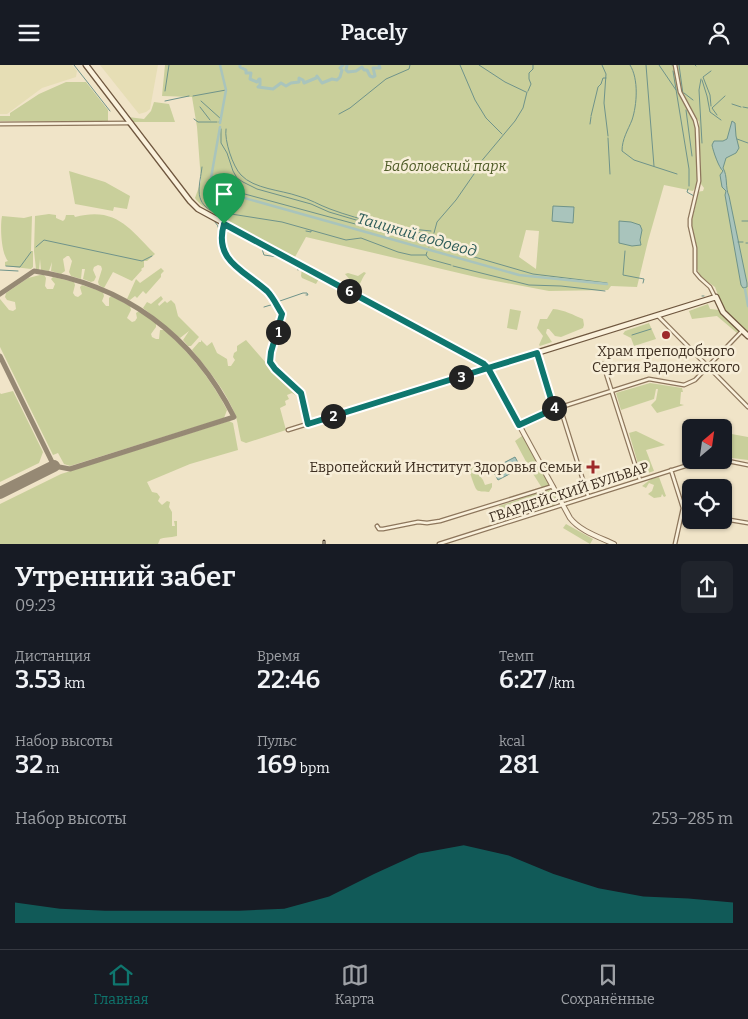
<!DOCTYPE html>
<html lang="ru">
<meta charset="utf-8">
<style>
body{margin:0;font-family:Bitter,serif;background:#20242c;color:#f1f3f6;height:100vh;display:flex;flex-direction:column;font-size:19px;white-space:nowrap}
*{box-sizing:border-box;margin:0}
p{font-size:16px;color:#9ea1a6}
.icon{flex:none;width:28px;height:28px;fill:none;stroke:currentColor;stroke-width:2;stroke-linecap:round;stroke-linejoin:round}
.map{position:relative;height:479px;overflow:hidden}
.details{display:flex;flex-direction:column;background:#171b24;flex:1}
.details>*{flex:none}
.needle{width:32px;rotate:29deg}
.controls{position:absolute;left:682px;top:354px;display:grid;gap:10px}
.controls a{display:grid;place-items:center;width:50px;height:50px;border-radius:8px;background:#171b24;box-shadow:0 1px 4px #0004;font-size:25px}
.pin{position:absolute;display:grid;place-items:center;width:42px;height:42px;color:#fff;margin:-51px -21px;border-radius:50% 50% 50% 0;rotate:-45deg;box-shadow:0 0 5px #0007}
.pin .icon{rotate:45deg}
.km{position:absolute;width:25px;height:25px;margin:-12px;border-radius:50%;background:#222;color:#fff;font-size:14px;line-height:25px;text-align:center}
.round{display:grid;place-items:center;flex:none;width:52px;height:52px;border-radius:8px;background:#20242c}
.summary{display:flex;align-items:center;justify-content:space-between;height:85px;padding:0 15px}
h1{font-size:28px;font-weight:600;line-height:38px}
.stats{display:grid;grid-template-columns:repeat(3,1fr);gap:8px;height:85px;padding:5px 15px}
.stats div{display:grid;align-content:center}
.stats b{font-size:25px;font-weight:600}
.stats small{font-size:14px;font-weight:400}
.stats p{font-size:14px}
.chart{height:140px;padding:10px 15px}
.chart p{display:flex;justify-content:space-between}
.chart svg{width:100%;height:90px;margin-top:5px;fill:#0f766e;opacity:.7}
header{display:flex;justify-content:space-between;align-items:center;height:65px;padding:0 15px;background:#171b24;font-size:22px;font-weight:600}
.menu{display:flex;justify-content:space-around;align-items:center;height:70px;border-top:1px solid #363941;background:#171b24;font-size:14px;color:#9ea1a6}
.menu a{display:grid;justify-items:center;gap:2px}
.menu .current{color:#0f766e}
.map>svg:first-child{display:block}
</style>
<header><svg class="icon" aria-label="menu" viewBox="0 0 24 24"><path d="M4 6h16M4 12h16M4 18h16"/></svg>Pacely<svg class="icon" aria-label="person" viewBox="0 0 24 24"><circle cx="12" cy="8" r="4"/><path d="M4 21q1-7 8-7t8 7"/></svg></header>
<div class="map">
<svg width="748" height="479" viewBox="0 0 748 479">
<rect width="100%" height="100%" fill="#f0e4c8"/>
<path fill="#e6deb5" d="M0,0H72L77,6L76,12L42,23L7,49H0Z
M100,0H158L150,44L146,47L139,49Z"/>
<path fill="#c9cf9b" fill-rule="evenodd" d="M165,0H674L679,29L693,53L696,62L698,118L693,126L664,120L648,176L637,222L611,221L608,225L549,226L480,213L306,172L295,192C272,180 207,151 195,133L201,116L197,62L192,32L162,31ZM526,165L539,166L536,204L519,192Z
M677,0H748V267L723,243L715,222L701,212L697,204V183L691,159L696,138V127L703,126L704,123L701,119L699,57L682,29Z
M66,17H86L108,45V57L0,56V51H10V48L39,29Z
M154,37L169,39L175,57H133L128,52L144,54L151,46Z
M69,106L105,117L130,131L127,144L114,142L113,146L75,139Z
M49,149L56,150V153L63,156L65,154L66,150H74L75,152C116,141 130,164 155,189L147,196H144V202L141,204L142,205L132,216L113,207L104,223L99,220L98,217L102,204L101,201L98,200L94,202L93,205L96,212L94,216L91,217L83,214L85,204H82L81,214L71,211L69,207L72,196L69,191H67L63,194L65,206L61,209L51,206L52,197L49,206L41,205L40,194L39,205L36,204L34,186L35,151Z
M2,151L24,153L32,151L31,186H33V202L31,204L5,201V197L8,196C1,188 0,161 2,151Z
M161,203L164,206L161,209V212L146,229L143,226L137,233L135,231L130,235L127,234L136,214L140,218Z
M302,203L320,212L316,219L302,213L301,211Z
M364,207L366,208C361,214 361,220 355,225H352L351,216L345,209L348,208L358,211Z
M40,210H44L46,213L45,221L47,224H53L55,219L51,214L53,212L74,217L75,220L73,228L75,231L78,232L82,229L80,222L82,220L103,227L104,231L102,236L106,241H109V233L111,231L130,241L131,245L127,253L132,257L135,256L137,253L136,248L139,246L156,258V262L151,269L152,272L156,274H159L160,265H164C190,288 211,314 227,345L224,353L70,401L64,399L58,388L53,390L0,282V234L9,245L13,246L16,244L15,237L7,235L5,232L6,228L28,213Z
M161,231L163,234L158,239L159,241L165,236L167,238L171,235L175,239L178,251L199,272L191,281H188L183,275L189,266L180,273L143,243L147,237L151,239Z
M708,239L710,244L719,245L739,266L737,268L717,251L692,254L689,246Z
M510,244L521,246L517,265L507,263Z
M553,244C565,245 573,250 583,254L584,260L583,263L561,272L555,271L549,264H547L546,268L552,277L540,281L539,280L543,271L537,263L540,254H547Z
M649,258L656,274L634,281L631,273L623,269L625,266Z
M201,275L207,281L212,277L217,288L227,294L228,301H231L235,295L233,292L234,288L237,286V281L246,275L274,307L298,328L302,338L300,339L297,331L292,328L287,330L289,334L285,336L286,340L280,343L286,365L246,378L241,376C239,368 238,359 236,352C227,327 209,306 192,285L199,277H201Z
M650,318L682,323L683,327H681L680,339L684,340L657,348L651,340L656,335L658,324H656L654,334L621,345L616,328Z
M13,326L43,387L39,398L0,417V328L1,329Z
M229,356L233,358L238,385L190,399L147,417L152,427L157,428L160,432L158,436L162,440L167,436L170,437L169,442L172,447V461H175L174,456H177V471C170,473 164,472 160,474L158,479H0V439L61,409Z
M636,366L665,380L646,385L654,406L642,410L641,407L643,406H640L629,368Z
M726,368L748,372V395L724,392V370Z
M522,371L523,372L550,420L542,423L530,404L515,376Z
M473,400L476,406L483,415L485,420L492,418V422L489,427C476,426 477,428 472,414C471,410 469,407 469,402Z
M659,412L666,431L664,432L662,429L661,432L654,433L648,429L652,426L654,420L649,418L646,423L642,421L651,414Z
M551,423L558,437L556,440L504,455L499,441Z
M566,459L593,474L590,479L563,463Z"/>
<path fill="#a9c4bc" stroke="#6f938a" d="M732,56L735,58L736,71L739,83L736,88L726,93L723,103C728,111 725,123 729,131L747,218V222L743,223L741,220L725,130L726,126L722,122L720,110L723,106C719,103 713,86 712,80L714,76H723L727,74Z
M553,141L574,142L573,158L552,156Z
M619,156L631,157L640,160L642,165L640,175L641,180L632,181L619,178Z
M515,392L521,403L498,415L492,404Z"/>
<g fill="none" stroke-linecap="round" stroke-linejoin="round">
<path stroke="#6f938a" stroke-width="1" d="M74,0L110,46
M460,0L475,35L486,53L502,69
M479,0L505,17L526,27
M602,0L606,9L604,38L608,71
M630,0C639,14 637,40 632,55C628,65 622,74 622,86L634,95L677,109
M646,0L654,101
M659,0L676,25
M672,0H673
M679,0L683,29
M695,0L696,1
M673,6L689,104V121
M711,6L703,12L710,30L711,41
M701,14L699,25L702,78
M702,15L707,31L710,47L721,55
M165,26L169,0
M528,26L531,19L529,14V8L533,4V0
M684,28L693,35
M193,31L226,25
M165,36L189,31
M201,36L221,54
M732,39L741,42
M200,42L210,55
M743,42L748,43
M686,45L692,91
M339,49L350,43L386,14L409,4L410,0
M717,50L712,43L725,31
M591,51L598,22L601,19L603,13H606
M194,54L198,57H217
M219,57H220
M590,59L591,52
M221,64V78L227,88L233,106L237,113L243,117L257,124L311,139L329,147L373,160L433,170
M226,64C224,75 233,102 241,110C254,124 281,125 298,131C310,134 319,140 330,144C362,156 397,163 431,166
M608,73L610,109
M737,74L748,78
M202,102C200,120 193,136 212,146L282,157L346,175L361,173L398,187L411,190H426
M225,121L230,125L418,176L432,177
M214,122L223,124L225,128
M688,124L687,127L694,131
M742,156H748
M215,157C224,165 217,184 227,197C240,213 263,220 274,239
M306,166L311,167V166
M434,168L437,157L456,135L474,109L479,99L515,56L523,43L527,27
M738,177H743
M433,178L440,182L533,209L607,218
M746,178H748
M36,182L44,175L142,196L152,191
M429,182L433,170
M625,186L623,210L644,214L643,218
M427,187L426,190L429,194L451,200
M229,192L225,183L224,169L228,164L261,181L264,190L278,192L298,202V205
M233,197L270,226L277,237L303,228H307L308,230H306
M6,201L20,202L31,187
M453,201L529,220L561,221L605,226
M0,205L18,206
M302,205L319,213
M702,231H704
M264,242L274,239L280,250
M632,270L651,264
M269,294V300L279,309"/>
<path stroke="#a9c4bc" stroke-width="2.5" d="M220,58L226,25L220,0
M214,122L211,113L220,62
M216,125L519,210L607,219
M745,224L748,241"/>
<path stroke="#a9c4bc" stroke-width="3" d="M240,0V2L246,5V8H251L250,14L257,17L259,14H260V20L258,22L273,24L281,18L286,21L291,18L299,17V13L303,15L304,18L316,13L317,11L322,18L332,14L337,15L340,12L342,5L340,3L343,0
M347,0L346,5L348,7L356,6L362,2L364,5H367L370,11L373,12L375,11L373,3H380L379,0"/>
<path stroke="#968974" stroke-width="5" d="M0,229L34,206C124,219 193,270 234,352L70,404L54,401L0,291"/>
<path stroke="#968974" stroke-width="12" d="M0,428L54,401"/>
<g stroke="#8d765c" stroke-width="5">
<path id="minor" d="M675,0L680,27L695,55L697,63L699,116L690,154V161L695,183V207L700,213L710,222L715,232
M0,59L131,58
M224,159C213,196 245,206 267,226C273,232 277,241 282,249L271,287V297L275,304L301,328L308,359
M658,251L748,342
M537,288L554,344
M603,299L640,415
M560,342L588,431
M519,359L558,343L649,314L684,320L695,315L742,266
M288,365L487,303
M723,395L748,400
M671,405L683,443L675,479
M683,445L691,447
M724,454L748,458
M377,461L379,464H383L418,457L427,458L440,456L553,421
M439,479L704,395"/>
</g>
<g stroke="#8d765c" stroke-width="6">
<path id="tertiary" d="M488,303L570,453C580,466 599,472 614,479"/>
</g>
<g stroke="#6f573f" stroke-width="7">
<path id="secondary" d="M86,0L190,136L198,144L484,299L488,303L716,232L723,247L748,271"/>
</g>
<use href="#minor" stroke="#faf1dc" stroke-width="2.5"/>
<use href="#tertiary" stroke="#faf1dc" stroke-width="4"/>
<use href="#secondary" stroke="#faf1dc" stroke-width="4.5"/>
<g stroke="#3d2e20" stroke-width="3">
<path id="rail" d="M324,479V476"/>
</g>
<use href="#rail" stroke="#f7eed8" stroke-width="1" stroke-dasharray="4" stroke-linecap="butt"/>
</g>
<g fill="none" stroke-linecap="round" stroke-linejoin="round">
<g stroke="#fff" stroke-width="10">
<path id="route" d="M224,159C213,196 245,206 267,226C273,232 277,241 282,249L271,287L270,297L275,304L301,328L308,359L488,303L519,360L554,344L537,288L488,303L484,299L224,159"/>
</g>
<use href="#route" stroke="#0f766e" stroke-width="6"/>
</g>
<g fill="#9e2a2b" stroke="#f7eed8" stroke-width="2">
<circle cx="666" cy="270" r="5"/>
<path d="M590.5 394.5h5v5h5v5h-5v5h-5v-5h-5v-5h5z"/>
</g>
<g text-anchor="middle" stroke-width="5" stroke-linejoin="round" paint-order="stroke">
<g font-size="14" font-style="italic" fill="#4d5a26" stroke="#f7eed8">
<text x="445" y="106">Баболовский парк</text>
</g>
<g font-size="14" fill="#3d2e20" stroke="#f7eed8">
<text x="666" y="291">Храм преподобного<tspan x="666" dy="16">Сергия Радонежского</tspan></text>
<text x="582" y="407" text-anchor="end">Европейский Институт Здоровья Семьи</text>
</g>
<g font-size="14" fill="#3d2e20" stroke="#f7eed8">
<text transform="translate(569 427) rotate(-18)" y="5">ГВАРДЕЙСКИЙ БУЛЬВАР</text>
</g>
<g font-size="15" font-style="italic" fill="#2f5d5a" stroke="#f7eed8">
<text transform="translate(417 170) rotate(16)" y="5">Таицкий водовод</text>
</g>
</g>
</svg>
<div class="controls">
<a><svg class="needle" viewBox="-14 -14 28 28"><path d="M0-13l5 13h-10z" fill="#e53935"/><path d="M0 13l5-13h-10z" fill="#9ea1a6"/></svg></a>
<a><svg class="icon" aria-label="locate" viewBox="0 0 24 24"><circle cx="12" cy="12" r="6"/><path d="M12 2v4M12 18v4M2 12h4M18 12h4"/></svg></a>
</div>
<div class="pin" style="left:224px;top:159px;background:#1e9e55"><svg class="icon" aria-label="arrive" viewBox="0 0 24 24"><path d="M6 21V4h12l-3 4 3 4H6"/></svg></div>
<b class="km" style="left:278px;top:267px">1</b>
<b class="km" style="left:333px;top:351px">2</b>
<b class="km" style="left:461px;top:312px">3</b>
<b class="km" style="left:554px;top:343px">4</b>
<b class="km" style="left:349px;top:226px">6</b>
</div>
<section class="details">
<div class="summary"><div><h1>Утренний забег</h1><p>09:23</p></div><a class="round"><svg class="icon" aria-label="share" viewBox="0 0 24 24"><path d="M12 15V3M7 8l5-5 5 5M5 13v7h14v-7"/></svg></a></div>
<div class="stats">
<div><p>Дистанция</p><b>3.53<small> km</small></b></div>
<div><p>Время</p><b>22:46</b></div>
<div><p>Темп</p><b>6:27<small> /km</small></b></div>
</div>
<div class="stats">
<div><p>Набор высоты</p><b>32<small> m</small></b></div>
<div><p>Пульс</p><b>169<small> bpm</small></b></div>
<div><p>kcal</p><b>281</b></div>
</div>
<div class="chart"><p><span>Набор высоты</span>253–285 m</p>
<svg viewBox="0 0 160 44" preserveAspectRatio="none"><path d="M0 44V34L10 37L20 38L30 38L40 38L50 38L60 37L70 31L80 20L90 10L100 6L110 11L120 20L130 27L140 31L150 32L160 34V44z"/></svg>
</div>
</section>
<nav class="menu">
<a class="current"><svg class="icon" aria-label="home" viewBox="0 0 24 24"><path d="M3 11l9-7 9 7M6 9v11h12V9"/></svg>Главная</a>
<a><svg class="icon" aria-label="map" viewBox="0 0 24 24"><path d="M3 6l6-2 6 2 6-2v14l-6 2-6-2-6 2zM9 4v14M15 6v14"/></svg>Карта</a>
<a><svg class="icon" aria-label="saved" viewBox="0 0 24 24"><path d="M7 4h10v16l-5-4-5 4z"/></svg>Сохранённые</a>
</nav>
